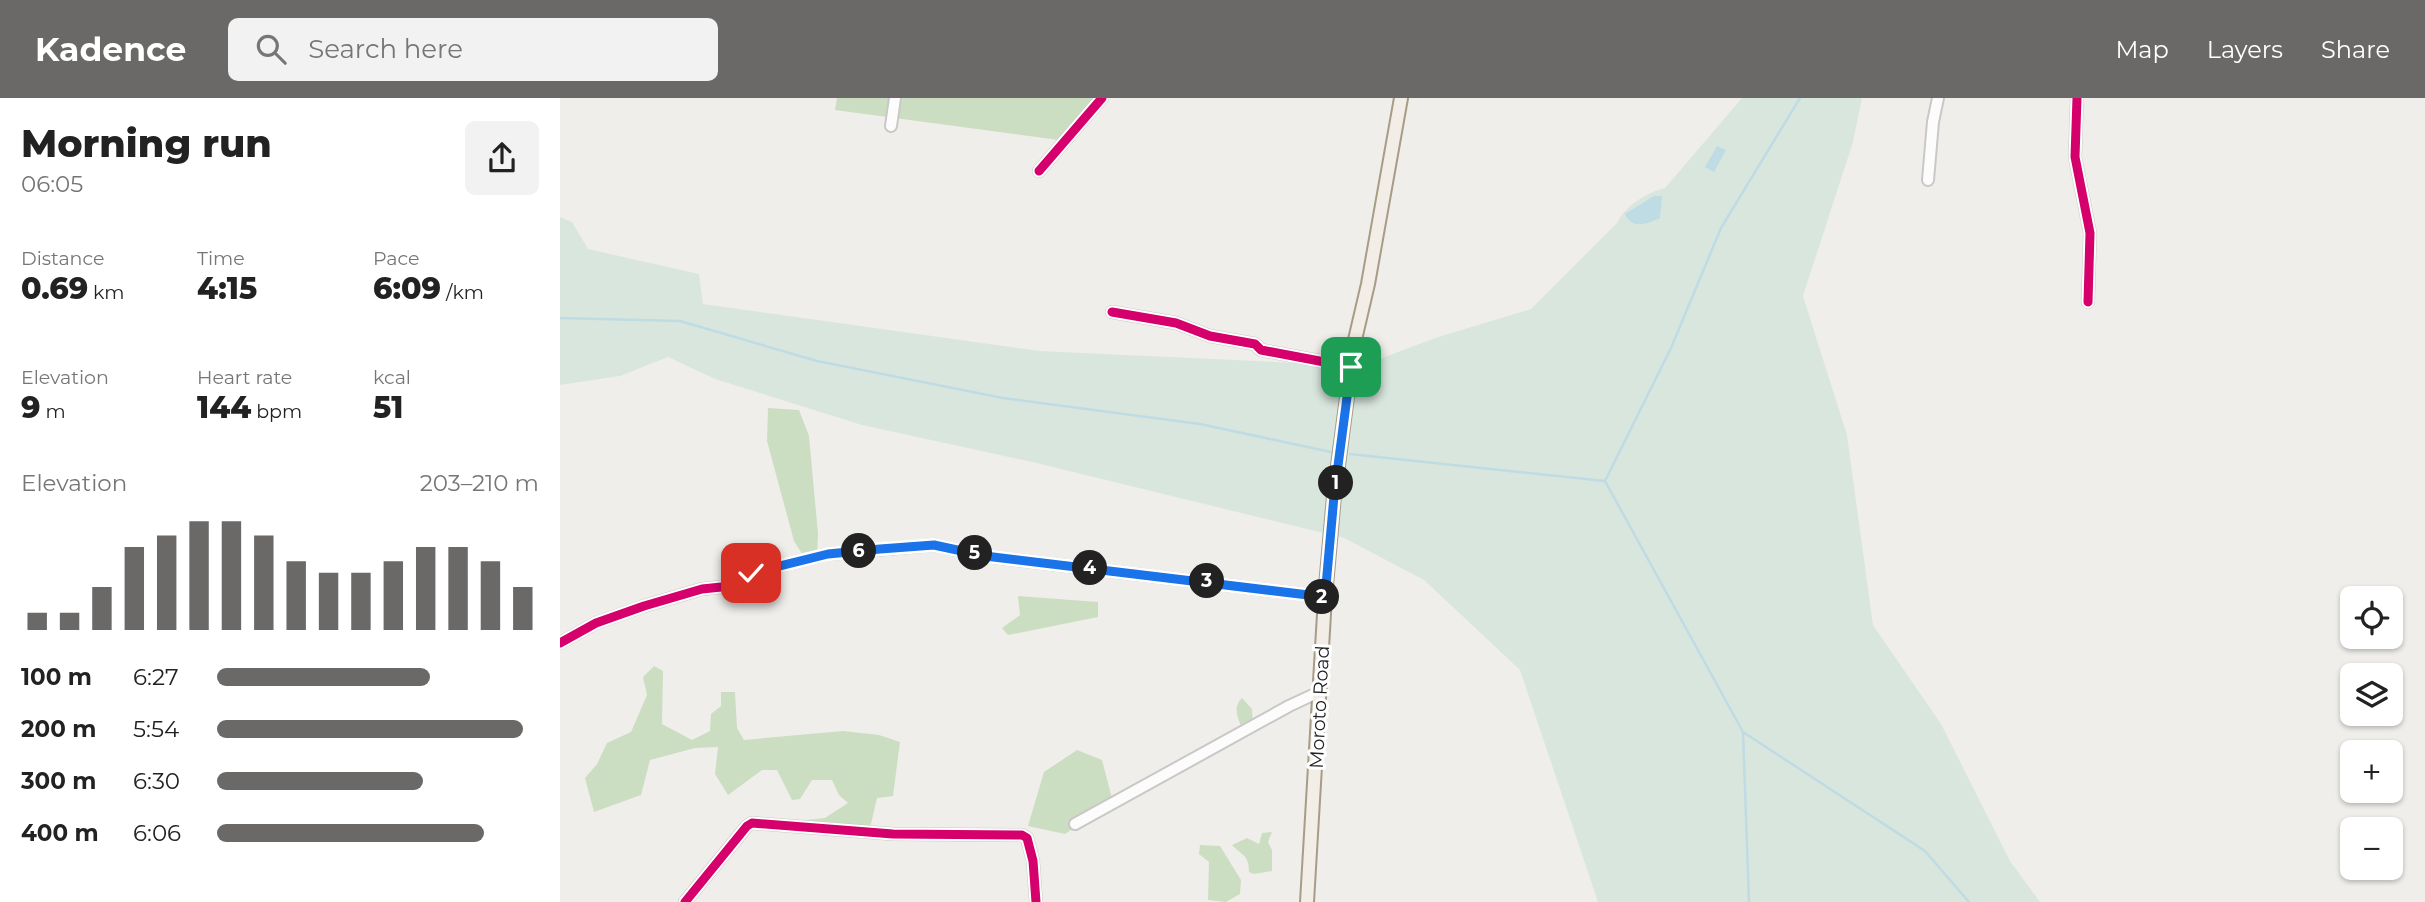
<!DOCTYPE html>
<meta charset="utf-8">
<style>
body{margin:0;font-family:Montserrat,sans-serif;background:#f2f2f2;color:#222;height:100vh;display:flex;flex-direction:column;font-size:26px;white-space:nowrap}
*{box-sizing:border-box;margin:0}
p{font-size:23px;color:#767676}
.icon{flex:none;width:38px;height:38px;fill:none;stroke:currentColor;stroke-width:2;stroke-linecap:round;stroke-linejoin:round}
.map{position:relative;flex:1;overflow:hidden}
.details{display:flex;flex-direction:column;background:#fff;width:560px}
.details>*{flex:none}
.tools{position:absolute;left:1780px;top:488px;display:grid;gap:14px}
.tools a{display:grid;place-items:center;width:63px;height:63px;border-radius:10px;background:#fff;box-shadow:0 2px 5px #0004;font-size:35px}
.pin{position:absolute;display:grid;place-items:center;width:60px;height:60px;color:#fff;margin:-30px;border-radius:14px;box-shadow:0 4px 10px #0006}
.km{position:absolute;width:35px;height:35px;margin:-18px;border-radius:50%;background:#222;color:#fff;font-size:19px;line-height:35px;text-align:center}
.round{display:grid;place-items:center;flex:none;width:74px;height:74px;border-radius:10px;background:#f2f2f2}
.summary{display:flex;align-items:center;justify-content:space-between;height:119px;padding:0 21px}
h1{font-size:38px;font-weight:800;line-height:52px}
.stats{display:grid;grid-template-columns:repeat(3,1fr);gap:10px;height:119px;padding:7px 21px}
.stats div{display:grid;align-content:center}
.stats b{font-size:30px;font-weight:800}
.stats small{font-size:19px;font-weight:400}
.stats p{font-size:19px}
.chart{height:196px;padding:14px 21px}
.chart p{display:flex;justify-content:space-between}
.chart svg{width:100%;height:126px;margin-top:7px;stroke:#6a6968;stroke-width:6}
ul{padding:0 21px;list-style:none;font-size:23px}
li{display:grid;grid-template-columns:112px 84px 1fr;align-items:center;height:52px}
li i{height:18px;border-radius:9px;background:#6a6968}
header{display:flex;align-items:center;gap:42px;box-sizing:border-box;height:98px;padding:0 35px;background:#6a6968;color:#fff}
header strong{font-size:33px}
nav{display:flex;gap:38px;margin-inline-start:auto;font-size:24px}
.search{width:490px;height:63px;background:#f2f2f2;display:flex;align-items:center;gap:18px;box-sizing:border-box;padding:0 24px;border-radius:10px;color:#767676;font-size:26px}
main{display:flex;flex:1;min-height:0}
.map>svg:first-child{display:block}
</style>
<header>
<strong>Kadence</strong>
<div class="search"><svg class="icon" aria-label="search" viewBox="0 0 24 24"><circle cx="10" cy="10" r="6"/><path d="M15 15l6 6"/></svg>Search here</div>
<nav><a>Map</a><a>Layers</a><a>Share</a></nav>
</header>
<main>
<section class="details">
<div class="summary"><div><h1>Morning run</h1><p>06:05</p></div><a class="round"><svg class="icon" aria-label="share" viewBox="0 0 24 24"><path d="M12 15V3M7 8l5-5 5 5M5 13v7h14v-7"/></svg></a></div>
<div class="stats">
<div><p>Distance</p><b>0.69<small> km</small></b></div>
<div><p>Time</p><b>4:15</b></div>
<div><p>Pace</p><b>6:09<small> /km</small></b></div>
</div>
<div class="stats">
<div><p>Elevation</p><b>9<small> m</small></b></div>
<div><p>Heart rate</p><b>144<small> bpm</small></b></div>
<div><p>kcal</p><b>51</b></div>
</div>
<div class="chart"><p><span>Elevation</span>203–210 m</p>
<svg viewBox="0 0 160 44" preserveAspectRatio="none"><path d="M5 44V38M15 44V38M25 44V29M35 44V15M45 44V11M55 44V6M65 44V6M75 44V11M85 44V20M95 44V24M105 44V24M115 44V20M125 44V15M135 44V15M145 44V20M155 44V29"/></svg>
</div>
<ul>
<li><b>100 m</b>6:27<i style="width:66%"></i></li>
<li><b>200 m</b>5:54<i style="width:95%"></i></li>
<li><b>300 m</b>6:30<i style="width:64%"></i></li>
<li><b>400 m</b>6:06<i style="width:83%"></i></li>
</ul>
</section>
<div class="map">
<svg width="1865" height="804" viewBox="0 0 1865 804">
<rect width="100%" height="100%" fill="#f0eeeb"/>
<path fill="#cbdec1" d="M277,0H537L506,43L275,12Z
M208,310L239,312L249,338L258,436L257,459L246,462L234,443L207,343Z
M458,498L538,504V519L448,537L442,530L460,517Z
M94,568L103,573L102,626L132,642L150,633L151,616L161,608V594H175L177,630L184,642L283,633L319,637L340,644L333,698L317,700L308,739L238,723L265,720L288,705L279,697L272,682H252L240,701L232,702L217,672H202L168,697L155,676L158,649L135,650L90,662L81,697L34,714L25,680L37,666L47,645L71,634L87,597L83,579Z
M682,600L692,611L693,626L656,648L654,642L681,628C677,618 673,609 682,600Z
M517,652L542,662L553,704L505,736L468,728L484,674Z
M712,734L708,744L712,752V773L694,776L689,774C689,756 682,758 672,747L687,740L699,746L702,735Z
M640,747L660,748L681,782L680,796L666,804L648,802L649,764L639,756Z"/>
<path fill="#d9e6de" d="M1182,0H1302L1293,44L1243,198L1287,337L1313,527L1381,626L1450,763L1480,804H1038L960,572L864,482L784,440L472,364L302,327L155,281L108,259L60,278L0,287V119L12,124L28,151L139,176L143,206L480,253L801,268L875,240L971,211L1057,125C1066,107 1086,95 1105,90Z"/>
<path fill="#bfdbe3" d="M1157,48L1166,52L1154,74L1145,69Z
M1094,98H1102L1100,120C1087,126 1072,132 1065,116Z"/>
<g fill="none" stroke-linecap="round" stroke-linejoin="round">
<path stroke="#bfdbe3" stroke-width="2.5" d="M0,220L120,223L257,263L443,300L640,326L771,354
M790,356L1045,383
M1045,383L1183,634L1189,804
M1045,383L1111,250L1161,130L1240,0
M1183,634L1365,753L1409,804"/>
<g stroke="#c9c8c7" stroke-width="14">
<path id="minor" d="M1517,0L1515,59L1530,135L1528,204
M331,28L335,0
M479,73L542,0
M1368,82L1373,24L1378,0
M552,214L616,225L650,238L695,246L701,252L791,269
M0,545L36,525L84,508L142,491L171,488L191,475L268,456L374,447L424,458L765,499
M515,726L729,608L759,594
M125,804L187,728L192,725L333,736L462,737L467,740L473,763L476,804"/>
</g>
<g stroke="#a79c86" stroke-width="16">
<path id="major" d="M747,804L765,499L774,398L794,246L808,186L841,0"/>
</g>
<use href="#minor" stroke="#fdfcfc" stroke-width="10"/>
<use href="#major" stroke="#f3ede7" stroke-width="12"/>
<g stroke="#fff" stroke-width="13">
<path id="cycleway" d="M1517,0L1515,59L1530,135L1528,204
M479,73L542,0
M552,214L616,225L650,238L695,246L701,252L791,269
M0,545L36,525L84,508L142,491L171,488L191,475L268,456L374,447L424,458L765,499
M125,804L187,728L192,725L333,736L462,737L467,740L473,763L476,804"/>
</g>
<use href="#cycleway" stroke="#d6006c" stroke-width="9"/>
</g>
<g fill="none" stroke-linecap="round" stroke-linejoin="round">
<g stroke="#fff" stroke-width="14">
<path id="route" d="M191,475L268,456L320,451L374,447L425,458L765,499L774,398L791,269"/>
</g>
<use href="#route" stroke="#1a73e8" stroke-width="9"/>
</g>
<g text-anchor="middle" stroke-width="6" stroke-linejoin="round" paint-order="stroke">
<g font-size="19" fill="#222" stroke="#fff">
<text transform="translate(759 609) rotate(-87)" y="7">Moroto Road</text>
</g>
</g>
</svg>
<div class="tools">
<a><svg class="icon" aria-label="locate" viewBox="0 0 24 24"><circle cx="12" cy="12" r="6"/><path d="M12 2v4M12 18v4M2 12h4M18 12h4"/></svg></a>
<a><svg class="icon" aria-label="layers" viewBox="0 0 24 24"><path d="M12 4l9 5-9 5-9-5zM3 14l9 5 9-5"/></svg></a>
<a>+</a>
<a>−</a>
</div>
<div class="pin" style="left:791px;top:269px;background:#1e9e55"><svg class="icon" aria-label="arrive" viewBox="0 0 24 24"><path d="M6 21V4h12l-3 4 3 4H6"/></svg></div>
<div class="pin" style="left:191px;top:475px;background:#d93025"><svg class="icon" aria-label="check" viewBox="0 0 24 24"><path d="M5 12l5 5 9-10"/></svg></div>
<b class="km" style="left:776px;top:385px">1</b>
<b class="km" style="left:762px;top:499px">2</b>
<b class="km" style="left:647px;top:483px">3</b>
<b class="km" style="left:530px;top:470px">4</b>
<b class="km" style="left:415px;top:455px">5</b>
<b class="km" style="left:299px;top:453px">6</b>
</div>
</main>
